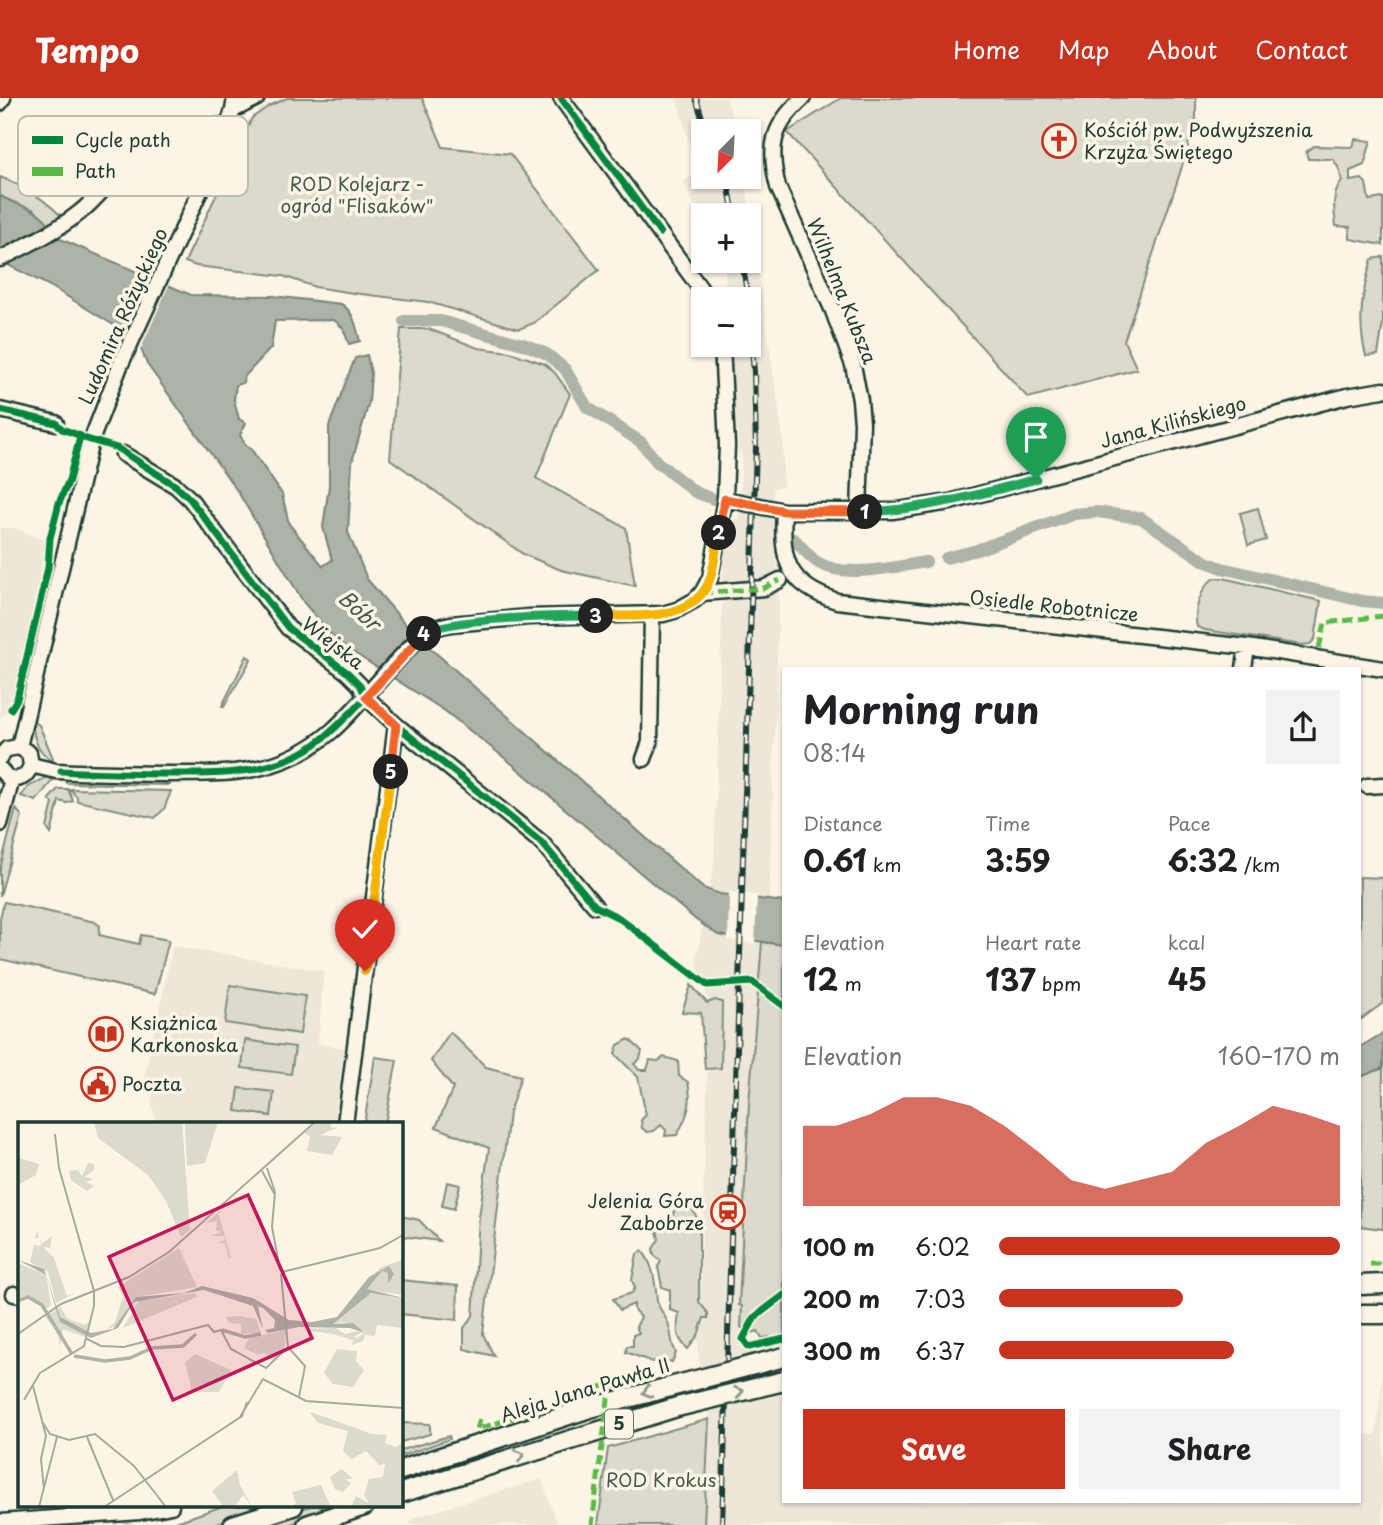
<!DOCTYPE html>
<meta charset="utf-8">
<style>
body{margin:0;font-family:"Playpen Sans",sans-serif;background:#f2f2f2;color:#202124;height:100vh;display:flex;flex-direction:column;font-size:26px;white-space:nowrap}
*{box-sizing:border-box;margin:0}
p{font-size:23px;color:#757577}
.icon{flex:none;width:38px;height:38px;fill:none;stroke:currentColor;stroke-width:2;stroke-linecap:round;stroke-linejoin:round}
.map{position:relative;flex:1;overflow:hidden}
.details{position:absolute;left:782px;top:569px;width:579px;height:836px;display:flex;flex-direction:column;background:#fff;border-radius:0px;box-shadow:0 2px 5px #0004}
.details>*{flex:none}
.needle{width:46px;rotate:204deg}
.fabs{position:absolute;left:691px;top:21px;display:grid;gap:14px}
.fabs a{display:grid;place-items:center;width:70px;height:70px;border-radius:0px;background:#fff;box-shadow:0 2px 5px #0004;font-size:35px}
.pin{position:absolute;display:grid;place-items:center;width:60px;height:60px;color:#fff;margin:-72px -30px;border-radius:50% 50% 50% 0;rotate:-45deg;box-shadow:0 0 7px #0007}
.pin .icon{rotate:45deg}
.km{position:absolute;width:35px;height:35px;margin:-18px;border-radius:50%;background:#222;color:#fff;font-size:19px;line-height:35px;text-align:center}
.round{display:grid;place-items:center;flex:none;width:74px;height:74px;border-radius:0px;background:#f2f2f2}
.head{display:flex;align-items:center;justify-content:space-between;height:119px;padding:0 21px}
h1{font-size:38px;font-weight:700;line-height:52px}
.figures{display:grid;grid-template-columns:repeat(3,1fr);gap:10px;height:119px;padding:7px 21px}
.figures div{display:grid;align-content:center}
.figures b{font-size:30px;font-weight:700}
.figures small{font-size:19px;font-weight:400}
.figures p{font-size:19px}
.chart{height:196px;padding:14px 21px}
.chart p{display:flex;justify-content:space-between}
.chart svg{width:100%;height:126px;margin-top:7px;fill:#c8321e;opacity:.7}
.button{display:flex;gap:14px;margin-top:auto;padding:14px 21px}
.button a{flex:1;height:80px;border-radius:0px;background:#c8321e;color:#fff;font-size:28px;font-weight:700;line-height:80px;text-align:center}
.button a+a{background:#f2f2f2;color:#202124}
ul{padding:0 21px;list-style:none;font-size:23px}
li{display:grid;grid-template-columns:112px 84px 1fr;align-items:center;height:52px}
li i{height:18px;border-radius:9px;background:#c8321e}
header{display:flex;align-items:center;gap:42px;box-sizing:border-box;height:98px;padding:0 35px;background:#c8321e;color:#fff}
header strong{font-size:33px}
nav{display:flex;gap:38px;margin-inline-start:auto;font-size:24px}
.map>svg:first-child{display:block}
</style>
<header>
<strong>Tempo</strong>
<nav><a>Home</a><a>Map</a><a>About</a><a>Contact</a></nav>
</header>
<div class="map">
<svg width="1383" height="1427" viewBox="0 0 1383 1427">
<rect width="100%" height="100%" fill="#fcf5e5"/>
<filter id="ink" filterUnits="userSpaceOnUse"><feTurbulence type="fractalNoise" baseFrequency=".0143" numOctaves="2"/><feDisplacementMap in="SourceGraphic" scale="14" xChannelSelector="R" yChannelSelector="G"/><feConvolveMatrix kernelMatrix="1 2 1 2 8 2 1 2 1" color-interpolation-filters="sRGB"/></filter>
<g filter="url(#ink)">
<path fill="#ece7d8" d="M676,0H727L736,33H704V79H745L783,341V389L773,390L779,501L770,781L755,1125L741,1230L753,1246L760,1301L784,1297V1404H1360V1336L1376,1337L1383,1274V1427H704L710,1322L698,1252L710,908L696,862L714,768L725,421H739L742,357L739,352L729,247H749V201H726L725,171L721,163H749V117H704L703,126L683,84L698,74Z
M0,430H15L46,443L19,583L7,614L0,619Z
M173,848L324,873L318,945L344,950L334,1026H157L151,1004L152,998L142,989Z
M541,1381L558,1427H409L413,1420Z"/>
<path fill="#dcdacc" stroke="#7e8c80" stroke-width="2" d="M287,0H422L443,49L510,56L599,172L534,225L519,231L428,204L353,195L315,189L283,178L196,168L185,164L252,20L269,8Z
M841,0H1196V20L1180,75L1124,243L1137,271L1028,300L787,34Z
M1355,41L1371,43L1364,67L1350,73V83L1362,81L1366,85L1369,102L1383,100V147L1350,141V129L1336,128C1334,111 1331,97 1342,83L1339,71L1333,61H1308L1306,54L1314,48L1353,49Z
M0,79C24,88 42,99 60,117L56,125L41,133L35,112L14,105L0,98Z
M1383,159V224L1378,257L1366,258C1357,224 1362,194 1372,161Z
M401,231H429L478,250L510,254L545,266L555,275L570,296L536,380L626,430L635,488L561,472L523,456L390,361Z
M1258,410L1266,442L1248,447L1240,415Z
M1214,480H1223L1321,503L1315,541L1310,546L1302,547L1205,532L1197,529C1193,513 1201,489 1214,480Z
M247,558L251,561L224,609L222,608Z
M33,623L39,627L53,660L52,663C38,653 32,640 33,623Z
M47,679H55L36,703L21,698L28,689Z
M65,680L160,683L170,687L66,685Z
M58,691H68L73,703L67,705L59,703L51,736L47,730L53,705L49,701Z
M70,691L171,693L164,711L155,720L77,703V699Z
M16,711L22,718L0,798V770Z
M1360,779L1383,780V905L1360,922Z
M4,804L95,824L100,828L99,837L139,846L141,837L169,842L155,896L0,861V820Z
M762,844L784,847V1239L771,1243L769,1239L762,1240L758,1233L749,1236L741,1229L742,1208L739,1207L749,1006Z
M230,887L305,898L300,936L225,925Z
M691,887L707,905L715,902L722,904L721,970L705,971L701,915L682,914Z
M450,934L486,969L521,978L509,1015L483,1236L494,1258L464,1251V1230L473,1218L479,1119L489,1050L436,1029L453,990L431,963Z
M629,941L642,953L640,961L634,966L639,972H647L650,962L658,963L664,959L678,963L679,978L688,984C693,1005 687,1019 677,1037L665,1038L666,1032L661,1027L654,1033L647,1034L642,1030L641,1022L646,1017L638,979L615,956L618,947Z
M245,942L295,949L291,976L242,970Z
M375,959L397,962L385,1026H364Z
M1383,970V1131L1360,1128V979Z
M239,990L274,994L271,1018L236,1013Z
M447,1084L460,1087L454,1111L442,1108Z
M680,1106L693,1112L699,1124V1204L708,1215V1220H704L698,1237L688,1251C675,1239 677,1231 679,1215L670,1212V1192L662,1189L658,1169L661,1163L654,1157L653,1151L659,1141L657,1133L670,1128L674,1113Z
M401,1118L419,1122L439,1143L401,1138Z
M642,1153C654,1166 655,1186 657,1202C658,1211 667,1219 669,1228C672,1238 670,1243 676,1255L672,1264L662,1261L652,1264L626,1254L627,1248H633V1237L639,1235L636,1229L641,1219L634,1212V1206L620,1212L613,1201L632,1195L635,1190L632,1182L637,1156Z
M401,1182L458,1188L457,1222L401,1216Z
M709,1321L704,1427H598L608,1350Z
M401,1325L430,1326V1336L401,1344Z
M449,1338L450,1341L401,1358V1352Z
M455,1363L456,1367L445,1372V1374L401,1389V1379Z
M223,1408H270L211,1427H167Z
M311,1408H344L288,1427H253Z"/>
<path fill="#aeb3a7" stroke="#758479" stroke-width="2" d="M0,98C29,113 41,108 58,140L191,197L273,198L341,206C354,213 356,229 360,243L349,246L343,230L334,222L275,223L271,250L244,279L243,285L236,287L234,302L239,321L246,325L240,337L246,348L251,351L282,396L289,426L323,468L332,462L323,429L329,388V328L355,260L367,257L371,275L369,304L352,364L348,434L367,481L412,534L703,790L720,796L784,804V847L718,837L696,822L511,665L445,613L337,544L304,505L238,394L147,266L141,251L120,231L50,188L0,163Z
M1383,935V970L1360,979V949Z"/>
<path fill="#fcf5e5" d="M149,175L170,185L139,255L121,237Z
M729,794L757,797L755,846L728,842Z"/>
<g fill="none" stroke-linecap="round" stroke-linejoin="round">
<path stroke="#aeb3a7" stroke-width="12" d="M404,223H441L526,247L547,256L565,271L587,309L641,344L657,364L695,394L713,401
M794,441C802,449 808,458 817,464C844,482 897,468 926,464
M946,460L977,452L1074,416L1097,414L1141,420L1206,464L1222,470L1362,503L1383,505"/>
<g stroke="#1f3d34" stroke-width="19">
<path id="minor" d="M561,0L708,201
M803,0C772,28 768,49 778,89L833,213L853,267L860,302L862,325L859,414
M0,5L3,0
M233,12L257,0
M0,161C27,147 55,134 79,115C96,102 109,83 125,69C150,49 197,27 229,27
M0,312L56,325
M123,356L176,388L190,401L288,530L348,575L360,587L366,599L396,627L542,745L595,808
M725,401L784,413H892L950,404L1347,298L1383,292
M784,413C781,461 786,487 837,503L1247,549L1383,571
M702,495L764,490L780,482
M1244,570L1247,549
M19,649L91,343L120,268L222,45L233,12L235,0
M0,659L7,651L19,649L29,655L31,667C27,679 19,684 7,679L0,671
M644,661L650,644L652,516
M31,667L56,673C91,675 127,675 163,676C227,676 281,678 333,632C367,601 394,561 429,531L451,526L529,519L663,516L677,512L695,502L702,495L710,480L725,401L727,347L722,247
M1367,688L1383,687
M0,726L12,681
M345,1026L396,627
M14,1196L19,1197
M0,1424L140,1414L171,1408"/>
</g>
<g stroke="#1f3d34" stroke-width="23">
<path id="major" d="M1360,1187L1383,1186
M1360,1216H1383
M401,1372L456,1354
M401,1395L455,1378
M233,1427L293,1408
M307,1427L364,1408"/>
</g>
<use href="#minor" stroke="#fcf5e5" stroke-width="14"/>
<use href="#major" stroke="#fcf5e5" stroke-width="18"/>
<g stroke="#1f3d34" stroke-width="6">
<path id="rail" d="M696,0L706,33
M727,79L734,117
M742,163L748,201
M722,1427L756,348L754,274L749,214"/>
</g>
<use href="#rail" stroke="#fcf5e5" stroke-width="3.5" stroke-dasharray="10" stroke-linecap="butt"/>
<g stroke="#1f3d34" stroke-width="23" stroke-linecap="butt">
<path id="major-bridge" d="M456,1354L590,1310L784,1259
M455,1378L677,1309L784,1283"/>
</g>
<use href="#major-bridge" stroke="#fcf5e5" stroke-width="18"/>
<path stroke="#58b947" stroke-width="5" stroke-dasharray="10 5" stroke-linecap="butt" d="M702,495L764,490L780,482
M1319,550L1325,525L1383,518
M366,599L425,535
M1370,1166H1383
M480,1321L477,1331L560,1306L578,1296L610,1286L592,1427"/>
<g stroke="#fcf5e5" stroke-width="11">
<path id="cycleway" d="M561,0L660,135
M0,312L56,325L62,331L81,338L80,339L117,350L176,388L190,401L288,530L348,575L360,587L366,599L396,627L542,745L595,808L619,820L707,887L752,884L784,908
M11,611L17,601L48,470L50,440L59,405L69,382L80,339
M61,673C94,675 126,675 158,676C208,676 255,679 301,655C326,642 346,619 366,599
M784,1197L755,1219L743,1241L749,1249L784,1241"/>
</g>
<use href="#cycleway" stroke="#00873e" stroke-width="7"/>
</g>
<defs><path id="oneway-chevron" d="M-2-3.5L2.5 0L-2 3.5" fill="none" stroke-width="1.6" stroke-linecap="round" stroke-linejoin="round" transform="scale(1.75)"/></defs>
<g stroke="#8e998c">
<use href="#oneway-chevron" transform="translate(647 1294) rotate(164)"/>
<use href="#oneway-chevron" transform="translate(739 1294) rotate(-14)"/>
<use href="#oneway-chevron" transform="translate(520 1357) rotate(-18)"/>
</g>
</g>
<g fill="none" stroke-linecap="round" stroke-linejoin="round" filter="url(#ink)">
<g stroke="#fff" stroke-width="14">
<path id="split-1" d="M865,414C925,412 978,397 1036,381"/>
</g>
<g stroke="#fff" stroke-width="14">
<path id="split-2" d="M719,435L725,401L784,413L865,414"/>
</g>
<g stroke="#fff" stroke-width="14">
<path id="split-3" d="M596,518C631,517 687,525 707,488C715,473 715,452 719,435"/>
</g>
<g stroke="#fff" stroke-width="14">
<path id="split-4" d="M424,536C443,519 565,518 596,518"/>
</g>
<g stroke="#fff" stroke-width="14">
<path id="split-5" d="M391,674L396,627L366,599L424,536"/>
</g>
<g stroke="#fff" stroke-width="14">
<path id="split-6" d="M365,873L391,674"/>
</g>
<use href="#split-1" stroke="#22a559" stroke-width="9"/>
<use href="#split-2" stroke="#f0652b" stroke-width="9"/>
<use href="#split-3" stroke="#f5b400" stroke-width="9"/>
<use href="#split-4" stroke="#22a559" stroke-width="9"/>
<use href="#split-5" stroke="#f0652b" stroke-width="9"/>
<use href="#split-6" stroke="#f5b400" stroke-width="9"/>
</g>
<defs>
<g id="church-ring" transform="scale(1.75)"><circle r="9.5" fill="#fcf5e5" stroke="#c8321e" stroke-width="1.5"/><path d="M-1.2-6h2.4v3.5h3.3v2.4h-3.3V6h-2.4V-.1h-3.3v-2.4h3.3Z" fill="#c8321e"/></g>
<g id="library-ring" transform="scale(1.75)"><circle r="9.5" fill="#fcf5e5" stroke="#c8321e" stroke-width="1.5"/><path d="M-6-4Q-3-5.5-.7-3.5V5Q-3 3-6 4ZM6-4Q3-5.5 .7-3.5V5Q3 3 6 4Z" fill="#c8321e"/></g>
<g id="civic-ring" transform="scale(1.75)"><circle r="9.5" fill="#fcf5e5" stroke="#c8321e" stroke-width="1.5"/><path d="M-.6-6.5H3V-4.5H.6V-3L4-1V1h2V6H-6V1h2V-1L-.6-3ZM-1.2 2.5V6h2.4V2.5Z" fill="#c8321e"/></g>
<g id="station-ring" transform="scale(1.75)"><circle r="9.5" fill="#fcf5e5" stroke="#c8321e" stroke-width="1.5"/><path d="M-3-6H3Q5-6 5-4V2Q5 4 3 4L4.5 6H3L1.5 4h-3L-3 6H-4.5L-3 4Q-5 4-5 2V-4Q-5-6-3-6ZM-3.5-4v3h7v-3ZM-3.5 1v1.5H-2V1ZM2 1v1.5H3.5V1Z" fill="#c8321e"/></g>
</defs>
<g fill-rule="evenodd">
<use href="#church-ring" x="1059" y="43"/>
<use href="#library-ring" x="106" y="936"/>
<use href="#civic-ring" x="98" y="986"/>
<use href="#station-ring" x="728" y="1114"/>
</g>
<g text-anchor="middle" stroke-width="7" stroke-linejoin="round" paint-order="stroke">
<rect fill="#fcf5e5" stroke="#617469" stroke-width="2" x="605" y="1311.5" width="28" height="29" rx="5"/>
<g font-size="18" font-weight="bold" fill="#1f3d34">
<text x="619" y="1332">5</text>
</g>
<g font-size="19" fill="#1f3d34" stroke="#fcf5e5" text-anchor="start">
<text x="1084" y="39">Kościół pw. Podwyższenia<tspan x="1084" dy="22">Krzyża Świętego</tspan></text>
<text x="130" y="932">Książnica<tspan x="130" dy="22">Karkonoska</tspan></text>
<text x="122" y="993">Poczta</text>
<text x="704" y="1110" text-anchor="end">Jelenia Góra<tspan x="704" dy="22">Zabobrze</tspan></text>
</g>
<g font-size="19" fill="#455c52" stroke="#fcf5e5">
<text x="357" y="93">ROD Kolejarz -<tspan x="357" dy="22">ogród "Flisaków"</tspan></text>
<text x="661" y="1389">ROD Krokus</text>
</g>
<g font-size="19" fill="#1f3d34" stroke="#fcf5e5">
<text transform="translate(842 193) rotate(68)" y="7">Wilhelma Kubsza</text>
<text transform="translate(123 218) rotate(-66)" y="7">Ludomira Różyckiego</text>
<text transform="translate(1173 324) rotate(-15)" y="7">Jana Kilińskiego</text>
<text transform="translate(1054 508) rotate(6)" y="7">Osiedle Robotnicze</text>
<text transform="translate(333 545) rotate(38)" y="7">Wiejska</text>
<text transform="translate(585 1292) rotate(-17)" y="7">Aleja Jana Pawła II</text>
</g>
<g font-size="21" font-style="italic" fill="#435a51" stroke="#fcf5e5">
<text transform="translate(359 513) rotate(42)" y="7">Bóbr</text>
</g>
</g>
<g transform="translate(18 1024)">
<rect width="385" height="385" fill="#fcf5e5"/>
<path d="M76,0H164L172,108L163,115L148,79L130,53L80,16ZM200,0L187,41L169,44L167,2ZM299,0H315L312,5L319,6L302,13L324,15L314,33L289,29L292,15L287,11ZM1,36L21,42L18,53L0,63ZM70,41L76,42V48L67,55L76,57L68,60L76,64L69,69L53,58L51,49L60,48L64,54ZM215,78L199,93H201L213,136L211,137L207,121H198L207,118L206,114H193L204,110L198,108L199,99L188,101ZM19,108L23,122L34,114L32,126L25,125L36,136L49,174L57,171L38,181L30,150L12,140L16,123L23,124L21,115L17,117ZM161,126L179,165L118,175L99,203L88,208L97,200L105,175L100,165ZM385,138V173L342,167L363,145ZM0,141L28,153L33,183L27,188L13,176L0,179ZM360,170L385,176V206L359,203L357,214L347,213L345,219L334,223L335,218L315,212L293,209L292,214L291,208L282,207L318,206L327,212L341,209L344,211L336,214L339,216L348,210L326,200L315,202L344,175ZM177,171L179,175L105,206L121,179ZM42,185L50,197L67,203L71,200L67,215L45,207L42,225L40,210L27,195ZM221,194L238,197L243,211L223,212V202L211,201L208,195ZM268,208L267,225L256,239L247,231L240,233L226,226L231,216ZM319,227L339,229L338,239L346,248L335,265L315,262L306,251ZM177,232L213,248L201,270H174L167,240ZM293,292V290L354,312L369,313L367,321L378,325L384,321L385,385H333L338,374L351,381L346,373L351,357L365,355L367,342L361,343L348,329L334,337L325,329L330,309L300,301ZM324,347L335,357H327L333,361L325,370L317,367L312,355ZM219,348L222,363L234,385L225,373L216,385H206L194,369ZM303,363L313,385H274L278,381L274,370Z" fill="#dcdacc"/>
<path d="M0,138L26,147L42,195L73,211L95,207L118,175L166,171L184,164L235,176L271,198L294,200L319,195L351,155L371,144L376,152L370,162V151L364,149L349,167L385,176L353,171L315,202L335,201L347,211L332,206L281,205L250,211L247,208L256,206L257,198L245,186L240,184L245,207L235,184L186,168L116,180L100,206L73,216L42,200L28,153Z" fill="#aeb3a7"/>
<path fill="none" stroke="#aeb3a7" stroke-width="3.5" d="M0,179L10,175L24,183L54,232M204,208L227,215L243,212M56,234L87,239L112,236L134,226L165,224L178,212"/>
<path fill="none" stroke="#a4ab9e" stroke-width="2" d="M249,46L257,70L254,105L262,148M244,49L257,73M264,150L362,126L385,113M263,152L270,225L287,244L281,275M0,212L43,182L111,155L151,130L297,0M69,217L83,224L106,225L190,203L196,210L203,208L213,227L248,246L270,225M15,264L28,314L23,337L26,367M6,278L22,251L66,224L76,184V169L41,46L37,12M222,295L245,257L288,279L385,286M25,301L32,312L51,318L77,312L116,344L148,385M69,315L95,378M21,385L39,315M86,385L224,294L229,280"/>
<path fill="#c2185b" fill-opacity="0.15" stroke="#c2185b" stroke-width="3.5" d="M230,73L294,216L155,278L91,135Z"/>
<rect width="385" height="385" fill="none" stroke="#1f3d34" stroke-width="3.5"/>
</g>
<rect x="18" y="18" width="230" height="80" rx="10" fill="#fcf5e5" stroke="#babeb0" stroke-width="2"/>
<rect x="32" y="38" width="31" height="8" fill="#00873e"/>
<rect x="32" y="69" width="31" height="9" fill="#58b947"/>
<g font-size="19" fill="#1f3d34">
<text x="75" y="49">Cycle path</text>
<text x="75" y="80">Path</text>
</g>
</svg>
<div class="fabs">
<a><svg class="needle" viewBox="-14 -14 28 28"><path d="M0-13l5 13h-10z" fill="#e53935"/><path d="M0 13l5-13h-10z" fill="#757577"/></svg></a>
<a>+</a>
<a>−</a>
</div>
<div class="pin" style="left:1036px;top:381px;background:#1e9e55"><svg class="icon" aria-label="arrive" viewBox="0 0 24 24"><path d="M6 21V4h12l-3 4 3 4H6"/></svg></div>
<div class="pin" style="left:365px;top:873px;background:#d93025"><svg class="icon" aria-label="check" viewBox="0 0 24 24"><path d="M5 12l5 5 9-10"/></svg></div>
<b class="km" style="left:865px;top:414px">1</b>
<b class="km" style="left:719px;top:435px">2</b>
<b class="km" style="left:596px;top:518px">3</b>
<b class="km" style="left:424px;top:536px">4</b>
<b class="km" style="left:391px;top:674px">5</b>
<section class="details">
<div class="head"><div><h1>Morning run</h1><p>08:14</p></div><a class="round"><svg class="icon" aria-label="share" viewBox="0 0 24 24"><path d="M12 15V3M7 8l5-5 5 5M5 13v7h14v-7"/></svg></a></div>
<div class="figures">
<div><p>Distance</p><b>0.61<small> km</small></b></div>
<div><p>Time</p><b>3:59</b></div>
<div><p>Pace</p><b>6:32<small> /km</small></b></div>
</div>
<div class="figures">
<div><p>Elevation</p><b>12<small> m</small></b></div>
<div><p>Heart rate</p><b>137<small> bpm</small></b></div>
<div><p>kcal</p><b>45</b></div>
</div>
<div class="chart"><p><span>Elevation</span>160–170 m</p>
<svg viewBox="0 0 160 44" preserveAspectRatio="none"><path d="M0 44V16L10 16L20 12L30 6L40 6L50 9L60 16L70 25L80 35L90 38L100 35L110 32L120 22L130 16L140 9L150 12L160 16V44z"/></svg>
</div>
<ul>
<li><b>100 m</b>6:02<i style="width:100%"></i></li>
<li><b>200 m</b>7:03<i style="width:54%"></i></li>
<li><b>300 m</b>6:37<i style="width:69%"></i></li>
</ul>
<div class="button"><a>Save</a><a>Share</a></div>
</section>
</div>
